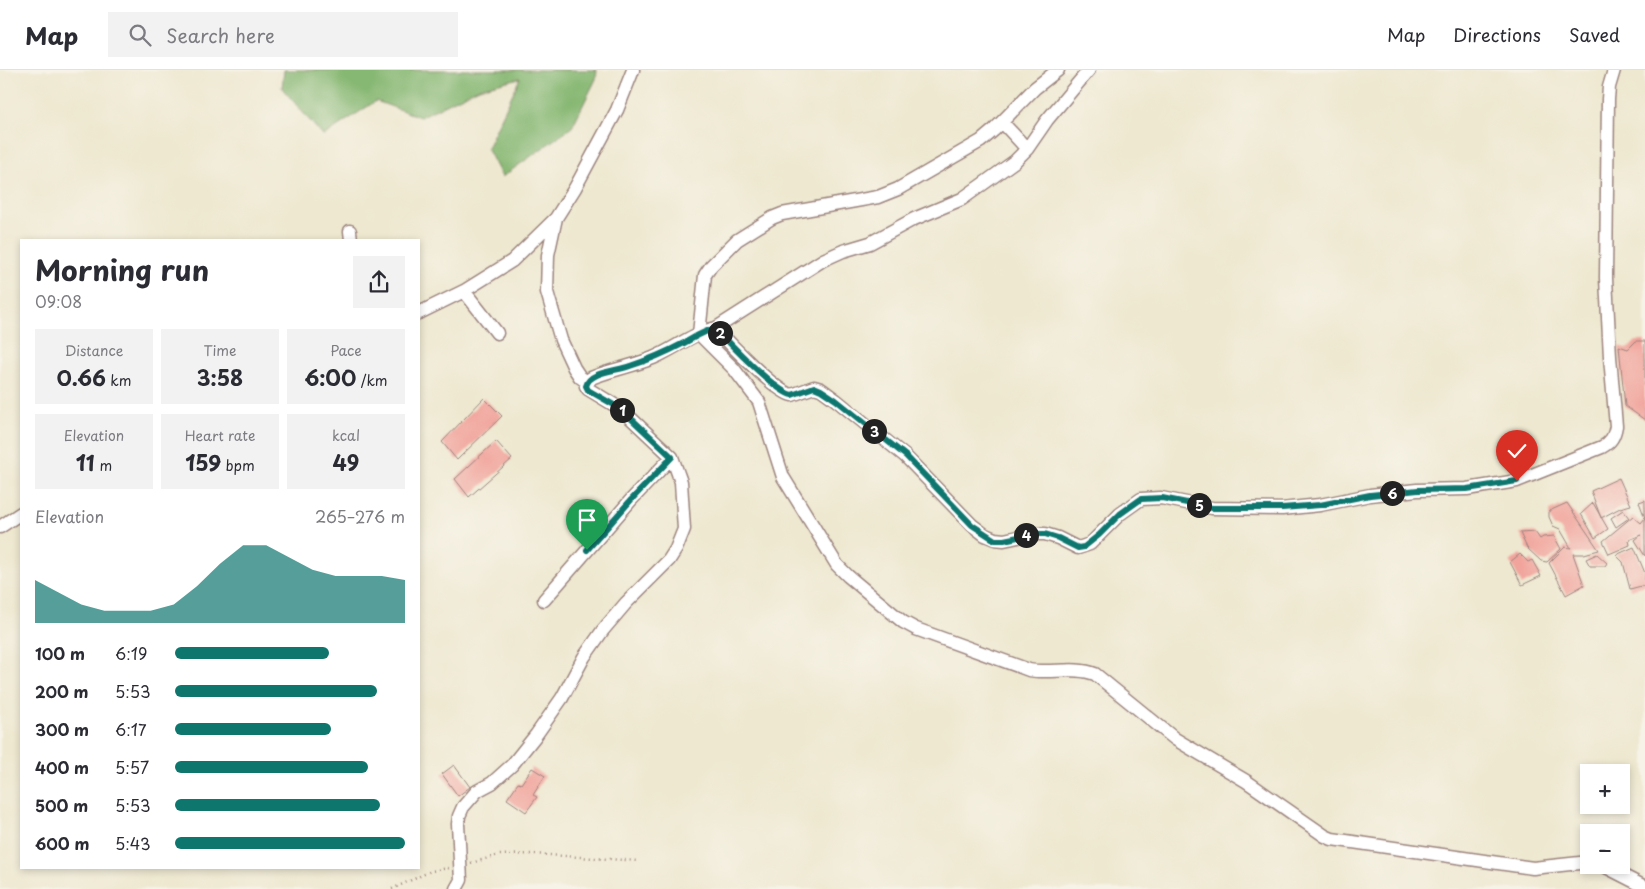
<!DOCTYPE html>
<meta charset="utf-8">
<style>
body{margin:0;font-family:"Playpen Sans",sans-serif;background:#f2f2f3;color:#2b2b33;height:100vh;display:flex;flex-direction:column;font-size:19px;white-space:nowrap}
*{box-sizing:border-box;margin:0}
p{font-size:16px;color:#7c7c81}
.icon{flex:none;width:28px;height:28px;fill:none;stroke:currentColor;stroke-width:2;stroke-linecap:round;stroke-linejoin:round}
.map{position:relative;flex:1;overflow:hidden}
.sheet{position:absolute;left:20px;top:169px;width:400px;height:630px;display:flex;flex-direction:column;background:#fff;border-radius:0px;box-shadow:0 2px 8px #0003}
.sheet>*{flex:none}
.tools{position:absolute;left:1580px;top:694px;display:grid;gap:10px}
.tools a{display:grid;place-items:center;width:50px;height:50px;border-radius:0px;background:#fff;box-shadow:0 2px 8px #0003;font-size:25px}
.pin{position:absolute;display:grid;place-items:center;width:42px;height:42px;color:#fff;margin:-51px -21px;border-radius:50% 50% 50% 0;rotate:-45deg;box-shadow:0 0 5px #0007}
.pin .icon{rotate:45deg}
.km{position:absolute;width:25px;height:25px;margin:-12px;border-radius:50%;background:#222;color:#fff;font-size:14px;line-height:25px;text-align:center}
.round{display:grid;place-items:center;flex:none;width:52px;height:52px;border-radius:0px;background:#f2f2f3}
.overview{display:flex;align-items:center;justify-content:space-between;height:85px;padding:0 15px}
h1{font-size:28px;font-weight:700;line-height:38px}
.metrics{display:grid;grid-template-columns:repeat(3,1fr);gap:8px;height:85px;padding:5px 15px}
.metrics div{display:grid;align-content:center;border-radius:0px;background:#f2f2f3;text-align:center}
.metrics b{font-size:21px;font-weight:700}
.metrics small{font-size:14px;font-weight:400}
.metrics p{font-size:14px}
.chart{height:140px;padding:10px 15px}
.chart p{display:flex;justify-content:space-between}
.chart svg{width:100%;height:90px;margin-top:5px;fill:#0f766e;opacity:.7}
ul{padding:0 15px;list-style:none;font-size:16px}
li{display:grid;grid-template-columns:80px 60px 1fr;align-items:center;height:38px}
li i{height:12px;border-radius:6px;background:#0f766e}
header{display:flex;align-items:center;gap:30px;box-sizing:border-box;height:70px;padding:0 25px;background:#fff;border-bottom:1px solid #e1e1e2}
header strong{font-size:24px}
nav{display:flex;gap:28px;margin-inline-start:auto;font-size:18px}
.search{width:350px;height:45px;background:#f2f2f3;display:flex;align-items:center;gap:12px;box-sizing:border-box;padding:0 18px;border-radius:0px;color:#7c7c81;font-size:19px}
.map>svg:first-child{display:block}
</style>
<header>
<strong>Map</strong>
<div class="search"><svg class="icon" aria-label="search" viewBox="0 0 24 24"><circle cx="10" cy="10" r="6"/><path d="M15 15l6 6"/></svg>Search here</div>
<nav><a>Map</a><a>Directions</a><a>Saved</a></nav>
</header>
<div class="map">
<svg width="1645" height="819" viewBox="0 0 1645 819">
<rect width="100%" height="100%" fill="#f7f3e8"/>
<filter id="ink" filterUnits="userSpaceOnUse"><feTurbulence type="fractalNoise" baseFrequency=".02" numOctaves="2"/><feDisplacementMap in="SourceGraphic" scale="10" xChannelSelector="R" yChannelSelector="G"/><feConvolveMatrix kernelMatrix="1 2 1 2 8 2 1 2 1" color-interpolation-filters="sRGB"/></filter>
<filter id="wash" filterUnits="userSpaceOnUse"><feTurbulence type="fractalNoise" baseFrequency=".0096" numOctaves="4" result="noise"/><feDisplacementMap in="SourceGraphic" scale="20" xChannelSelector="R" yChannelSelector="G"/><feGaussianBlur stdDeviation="1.12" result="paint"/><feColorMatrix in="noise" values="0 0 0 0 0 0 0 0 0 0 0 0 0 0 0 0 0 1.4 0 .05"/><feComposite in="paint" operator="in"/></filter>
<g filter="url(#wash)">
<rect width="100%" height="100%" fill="#eee8d0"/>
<path fill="#87b873" stroke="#686c4f" d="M284,0H597L596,9L572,57L502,107L487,78L520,8L479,18L420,47L376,31L323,66L282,18Z"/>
<g id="blocks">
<path fill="#f1a49c" d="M1636,271H1645V350L1625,336L1619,276L1628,279Z
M484,328L502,346L457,390L442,372Z
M496,371L512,389L469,427L455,409Z
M1619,408L1631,435L1620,438L1601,448L1591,421Z
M1645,430V486L1635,470L1641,465L1629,470L1630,475L1609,484L1603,471L1633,446L1641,453L1645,448L1639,432Z
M1567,433L1599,480L1584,484H1573L1584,515L1566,525L1549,493L1565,477L1571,478L1560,459L1553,456L1549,447V441Z
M1593,433L1608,459L1595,468L1581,444Z
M1623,440L1629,448L1616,457L1611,448Z
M1535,462L1540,469L1543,467L1554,466L1561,479L1547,492L1541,491L1527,478L1520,463Z
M1634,477L1645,503V515L1630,519L1623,492L1616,485Z
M1520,484L1528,492L1532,490L1541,506L1522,515L1510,492Z
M1597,484L1607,493L1605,496H1590L1586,489Z
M454,695L470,717L458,726L442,704Z
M532,698L545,706L533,725L537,727L526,742L507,729L518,713L521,714Z"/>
</g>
</g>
<g filter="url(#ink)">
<use href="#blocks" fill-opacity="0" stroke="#9c847e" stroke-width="1"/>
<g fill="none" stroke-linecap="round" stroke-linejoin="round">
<g stroke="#9c847e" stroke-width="15">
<path id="minor" d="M1058,0L1035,18L994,60L981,71L898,119L878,127L782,144L772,148L737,170L711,196L705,205L699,264L734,299L759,332L783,407L837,495L848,506L903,552L916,559L1029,600C1050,604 1075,596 1095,604L1175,669L1246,711L1325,766L1332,769L1533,798L1589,792
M1002,52L1027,79
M556,148L548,185L547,222L561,270L574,298L580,307L587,312
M350,161L351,170
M464,221L497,263
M419,243L464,221L512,191L556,148L575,118L617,40L633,0
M716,258L823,190L843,181L870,173L914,149L962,129L1015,91L1027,79L1047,50L1089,0
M0,457L21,443
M544,530L631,430L672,387
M1602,795L1645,817
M456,819L461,810L458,754L459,746L463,737L477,721L492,713L512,695L536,665L562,628L584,587L603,560L626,533L669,490L676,479L684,459L681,412L672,387L621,339L588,319L586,316L591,308C611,300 633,296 653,288C674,279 693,263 716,258C728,272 777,323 792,325L814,317L821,319L836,330L905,386L972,455L985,465L995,469L1004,470L1032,464H1045L1058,468L1078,478L1090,474L1120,444L1141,429L1161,428L1212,438L1282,439L1320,435L1370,425L1417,420L1467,419L1517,411L1602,377C1611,372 1614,367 1616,356L1610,287L1606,208L1608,29L1609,17L1614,0"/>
</g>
<path stroke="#9c847e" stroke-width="2.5" stroke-dasharray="1 4" stroke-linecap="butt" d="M471,793L499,785L534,784L639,791
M392,819L431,801L449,798"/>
<use href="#minor" stroke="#fff" stroke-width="12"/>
</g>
</g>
<g fill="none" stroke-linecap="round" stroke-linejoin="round" filter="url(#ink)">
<g stroke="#fff" stroke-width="10">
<path id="route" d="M587,480L631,430L672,387L621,339L588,320L586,316C590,301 618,301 630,296C649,290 667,282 684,273C695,267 704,261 716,258C728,272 776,322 792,325L814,317L821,320L836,330L906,386L972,455L995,470H1004L1032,464H1045L1058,468L1078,478L1084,477L1099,465L1120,444L1141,429L1162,428L1212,438H1282L1320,435L1370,425L1418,420L1467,419L1517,411"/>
</g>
<use href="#route" stroke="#0f766e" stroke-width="6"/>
</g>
</svg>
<div class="tools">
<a>+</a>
<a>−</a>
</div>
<div class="pin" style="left:587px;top:480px;background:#1e9e55"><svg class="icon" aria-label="arrive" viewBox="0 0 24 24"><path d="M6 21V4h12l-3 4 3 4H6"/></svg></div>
<div class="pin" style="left:1517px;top:411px;background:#d93025"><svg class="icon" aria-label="check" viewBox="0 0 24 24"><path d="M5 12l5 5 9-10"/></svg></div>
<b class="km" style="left:622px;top:340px">1</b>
<b class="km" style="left:720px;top:263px">2</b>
<b class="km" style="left:874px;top:361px">3</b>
<b class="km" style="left:1026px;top:465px">4</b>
<b class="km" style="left:1199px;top:435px">5</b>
<b class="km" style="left:1392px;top:423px">6</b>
<section class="sheet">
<div class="overview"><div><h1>Morning run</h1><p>09:08</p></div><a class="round"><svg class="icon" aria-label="share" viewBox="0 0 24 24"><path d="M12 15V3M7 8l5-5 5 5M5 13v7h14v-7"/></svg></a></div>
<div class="metrics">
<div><p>Distance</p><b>0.66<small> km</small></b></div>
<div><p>Time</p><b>3:58</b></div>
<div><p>Pace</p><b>6:00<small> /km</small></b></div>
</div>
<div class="metrics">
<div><p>Elevation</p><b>11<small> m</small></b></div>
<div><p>Heart rate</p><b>159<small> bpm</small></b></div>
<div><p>kcal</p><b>49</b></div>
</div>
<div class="chart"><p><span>Elevation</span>265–276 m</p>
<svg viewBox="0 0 160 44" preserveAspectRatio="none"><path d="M0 44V23L10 29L20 35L30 38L40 38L50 38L60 35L70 26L80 15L90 6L100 6L110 12L120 18L130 21L140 21L150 21L160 23V44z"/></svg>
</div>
<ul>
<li><b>100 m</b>6:19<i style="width:67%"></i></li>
<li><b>200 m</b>5:53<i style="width:88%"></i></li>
<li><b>300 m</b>6:17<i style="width:68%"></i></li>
<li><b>400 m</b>5:57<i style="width:84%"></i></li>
<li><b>500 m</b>5:53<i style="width:89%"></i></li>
<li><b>600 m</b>5:43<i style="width:100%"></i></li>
</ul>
</section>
</div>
